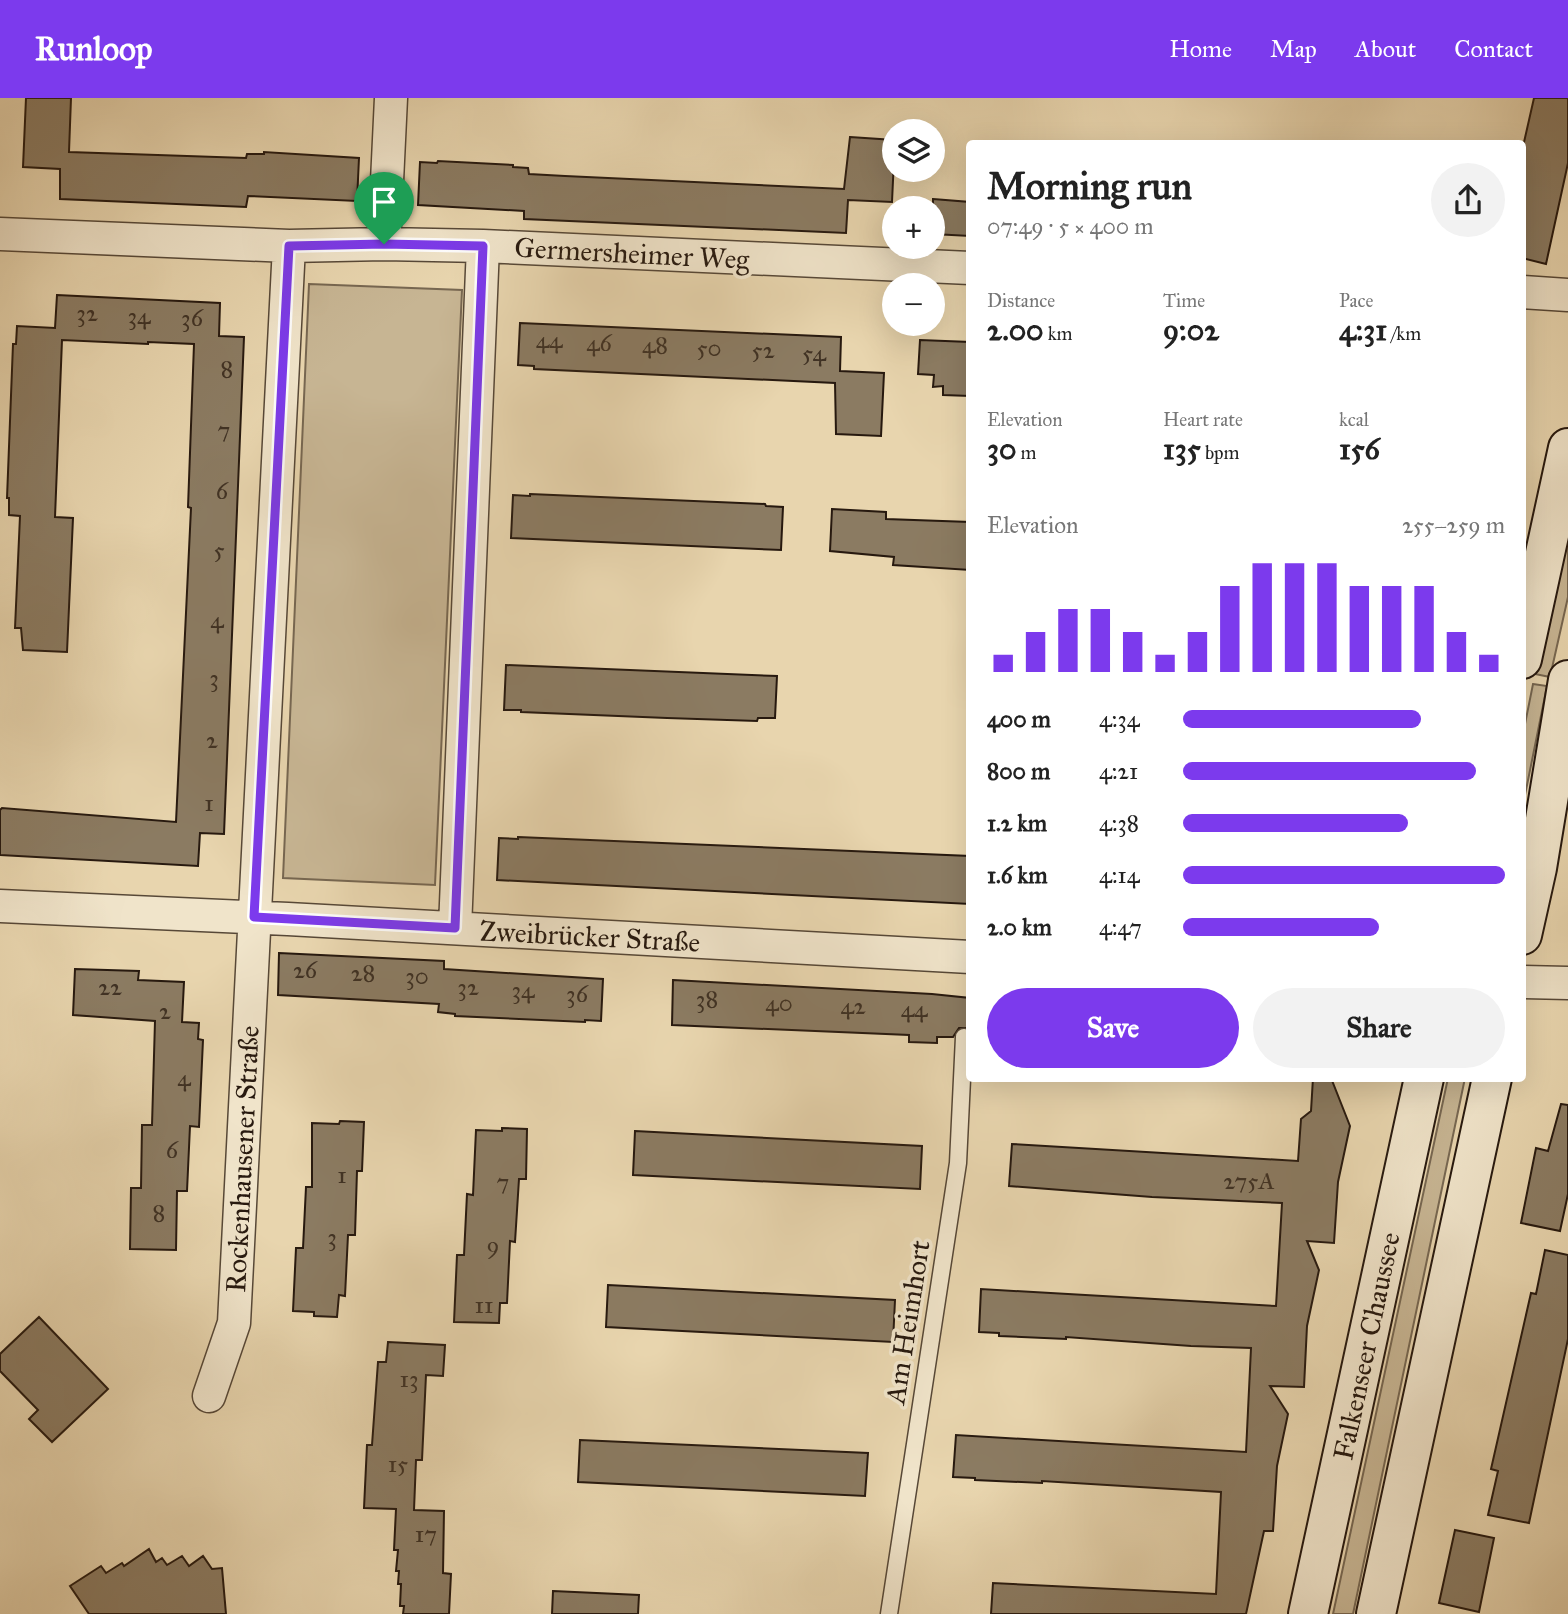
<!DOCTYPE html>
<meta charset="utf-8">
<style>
body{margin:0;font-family:"IM FELL Great Primer",serif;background:#f2f2f2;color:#222;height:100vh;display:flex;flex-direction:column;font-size:26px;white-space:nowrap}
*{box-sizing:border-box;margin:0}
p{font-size:23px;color:#767676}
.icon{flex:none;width:38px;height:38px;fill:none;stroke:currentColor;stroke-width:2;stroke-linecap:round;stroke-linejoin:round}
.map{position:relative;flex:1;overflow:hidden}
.panel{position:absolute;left:966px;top:42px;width:560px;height:942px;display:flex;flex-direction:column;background:#fff;border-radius:7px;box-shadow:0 7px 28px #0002}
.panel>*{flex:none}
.buttons{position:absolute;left:882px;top:21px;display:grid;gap:14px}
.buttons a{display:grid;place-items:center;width:63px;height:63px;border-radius:50%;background:#fff;box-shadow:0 7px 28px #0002;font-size:35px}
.pin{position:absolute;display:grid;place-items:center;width:60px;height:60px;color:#fff;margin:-72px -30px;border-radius:50% 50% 50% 0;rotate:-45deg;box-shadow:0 0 7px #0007}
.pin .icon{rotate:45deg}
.round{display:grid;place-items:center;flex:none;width:74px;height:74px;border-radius:37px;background:#f2f2f2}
.overview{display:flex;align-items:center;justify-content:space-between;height:119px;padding:0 21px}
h1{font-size:38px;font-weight:800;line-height:52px}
.figures{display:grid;grid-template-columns:repeat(3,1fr);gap:10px;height:119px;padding:7px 21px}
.figures div{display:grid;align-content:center}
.figures b{font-size:30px;font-weight:800}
.figures small{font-size:19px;font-weight:400}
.figures p{font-size:19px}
.chart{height:196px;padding:14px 21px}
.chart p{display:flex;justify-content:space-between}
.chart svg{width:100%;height:126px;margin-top:7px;stroke:#7c3aed;stroke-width:6}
.button{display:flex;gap:14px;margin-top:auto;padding:14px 21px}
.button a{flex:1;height:80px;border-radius:42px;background:#7c3aed;color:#fff;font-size:28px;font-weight:800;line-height:80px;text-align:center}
.button a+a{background:#f2f2f2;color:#222}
ul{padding:0 21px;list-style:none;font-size:23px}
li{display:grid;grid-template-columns:112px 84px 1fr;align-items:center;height:52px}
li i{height:18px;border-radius:9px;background:#7c3aed}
header{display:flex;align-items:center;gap:42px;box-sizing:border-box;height:98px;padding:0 35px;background:#7c3aed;color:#fff}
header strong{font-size:33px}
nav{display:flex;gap:38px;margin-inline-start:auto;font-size:24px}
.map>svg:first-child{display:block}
</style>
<header>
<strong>Runloop</strong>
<nav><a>Home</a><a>Map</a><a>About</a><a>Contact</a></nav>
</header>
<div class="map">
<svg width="1568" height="1516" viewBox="0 0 1568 1516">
<rect width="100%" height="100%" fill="#e8d5ae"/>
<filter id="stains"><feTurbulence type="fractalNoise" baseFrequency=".00286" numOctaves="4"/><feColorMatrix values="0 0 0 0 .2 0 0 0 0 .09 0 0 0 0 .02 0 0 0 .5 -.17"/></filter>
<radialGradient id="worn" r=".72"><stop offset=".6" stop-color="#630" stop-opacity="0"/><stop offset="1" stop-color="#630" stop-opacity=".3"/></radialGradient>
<path fill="#c7b593" stroke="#776751" stroke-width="2" d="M309,186L462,192L435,787L283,780Z
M1568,422V499L1550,579L1535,576Z
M1533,586L1547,588L1523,707V636Z
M1448,980H1465L1353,1516H1333Z"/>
<path fill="#8b7b62" stroke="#27190f" stroke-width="2" d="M26,0H71L69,54L246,60L247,56H264V54L359,60L357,103L248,98L246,109L60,101V71L23,69Z
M1534,0H1568V65L1546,166L1522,160V53Z
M850,39L894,42V61L892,104L848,102L846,135L524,121V113L418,107L420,64L437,65L438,63L513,67V69L528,70L529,76L565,78L844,91Z
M933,101L970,104V138L933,136Z
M57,197L220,205L219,238L244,239L224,736L200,735L198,768L0,757V712L2,710L176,724L191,410L188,409L194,246L148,244V246L62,242L55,419L73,420L67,554L23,552L21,530H15L20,418L9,417V400H7L13,246H16L17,228L55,230Z
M520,225L841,239L840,273L884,275L881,338L836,336L835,285L534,271V268L518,267Z
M920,242L970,244V298L943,297V288L933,289L934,277L918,276Z
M530,396L765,406L766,408L783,409L781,452L511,440L513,397L530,398Z
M832,411L886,414V421L970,424V472L893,467L894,459L830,453Z
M506,567L777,578L775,620H758L757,623L667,620L521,614V612H504Z
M518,739L970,758V806L497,782L499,740L518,741Z
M279,855L444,863V871L603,881L601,923L585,922V924L455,918V916L438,914L439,906L278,897Z
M75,871L139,873L138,882L184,884L182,924L199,925L198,941L203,942L199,1029L190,1028L187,1093H177L176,1152L130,1151L131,1090H141L142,1027H152L155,923L73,917Z
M673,882L932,896L970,900V930H959L953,939H937V945L909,944V937L672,927Z
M1313,980H1331L1350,1028L1338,1084L1334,1145L1307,1143L1319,1172L1307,1228L1304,1289L1270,1288L1288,1316L1277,1368L1273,1433H1264L1246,1516H991L993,1485L1216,1496L1221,1394L1042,1383V1385L975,1382V1380L953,1379L956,1337L1246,1354L1251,1250L1191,1248L1066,1239V1241L999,1238V1235L979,1234L981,1191L1276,1208L1282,1105L1152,1099L1009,1088L1012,1046L1298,1063L1301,1021L1311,1013Z
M1561,1006L1568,1007V1096L1560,1133L1521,1125L1536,1050L1548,1053Z
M340,1023L364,1024L362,1073H357L355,1137H348L345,1198L339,1197L337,1219L314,1218V1214L293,1213L296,1150H303L306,1089H312V1025L339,1026Z
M502,1030L527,1031L526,1081H519L515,1144L510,1143L507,1205H500L499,1225L454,1224L457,1157H464L467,1096L473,1097L476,1032L502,1033Z
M635,1033L922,1048L920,1091L633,1077Z
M1545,1152L1568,1157V1241L1529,1425L1488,1417L1498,1373L1491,1371L1531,1195L1536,1196Z
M608,1187L895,1202L893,1244L606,1229Z
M39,1219L108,1291L52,1344L29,1321L38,1312L0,1273V1256Z
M388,1244L445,1247L443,1278L426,1277L422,1362H416L414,1412L444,1413L443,1475L451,1476L449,1516H403L404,1508H400L401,1486H398L399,1473H396L398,1452H394L396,1411L364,1410L367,1347H372L378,1264H386Z
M580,1342L868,1355L865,1398L578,1384Z
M1455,1432L1494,1440L1479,1514L1439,1505Z
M149,1451L156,1464L162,1460L167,1467L182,1458L189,1468L203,1458L212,1471L222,1470L226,1516H89L70,1488L101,1468L106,1475L122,1465L124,1468Z
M553,1493L639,1497L638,1516H552Z"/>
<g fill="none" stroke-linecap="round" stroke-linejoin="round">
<g stroke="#574837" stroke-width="19">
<path id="service" d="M889,1516L958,1065L964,939"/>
</g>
<g stroke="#574837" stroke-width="35">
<path id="minor" d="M0,136L289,148L384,146L483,148L970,170
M384,146L391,0
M1522,194L1568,197
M0,808L288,821L970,859
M455,830L483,148
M1522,884L1568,885
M209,1298L234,1225L289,148"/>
</g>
<g stroke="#27190f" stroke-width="42">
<path id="secondary" d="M1522,561L1568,350
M1522,837L1537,770L1568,582
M1308,1516L1424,980
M1376,1516L1492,980"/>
</g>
<use href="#service" stroke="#f0e4ca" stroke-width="16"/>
<use href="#minor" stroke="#f0e4ca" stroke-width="32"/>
<use href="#secondary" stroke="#f0e4ca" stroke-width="38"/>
</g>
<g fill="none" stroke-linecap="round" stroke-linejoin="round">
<g stroke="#fff" stroke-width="14">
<path id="route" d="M384,146L483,148L455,830L254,819L289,148Z"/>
</g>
<use href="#route" stroke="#7c3aed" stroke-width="9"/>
</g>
<g text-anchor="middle" stroke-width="7" stroke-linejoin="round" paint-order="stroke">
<g font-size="24" fill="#403224">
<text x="87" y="223">32</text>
<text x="139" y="226">34</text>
<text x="192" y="228">36</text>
<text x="549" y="250">44</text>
<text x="599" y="253">46</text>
<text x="655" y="255">48</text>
<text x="709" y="258">50</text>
<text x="763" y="260">52</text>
<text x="814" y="263">54</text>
<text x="227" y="279">8</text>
<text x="224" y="340">7</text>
<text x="222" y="401">6</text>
<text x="219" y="460">5</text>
<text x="217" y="530">4</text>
<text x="214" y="588">3</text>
<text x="212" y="650">2</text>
<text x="209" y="713">1</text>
<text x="305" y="880">26</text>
<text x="363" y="883">28</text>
<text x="417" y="886">30</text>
<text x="110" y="897">22</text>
<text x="468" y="897">32</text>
<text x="523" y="900">34</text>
<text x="577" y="904">36</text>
<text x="707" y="909">38</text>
<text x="779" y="913">40</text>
<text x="853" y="916">42</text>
<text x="914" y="919">44</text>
<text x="165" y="921">2</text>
<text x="184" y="988">4</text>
<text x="172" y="1060">6</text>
<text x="342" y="1085">1</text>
<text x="1249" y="1091">275A</text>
<text x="503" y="1092">7</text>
<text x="159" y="1123">8</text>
<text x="332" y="1147">3</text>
<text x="493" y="1155">9</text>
<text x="484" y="1215">11</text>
<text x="409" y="1289">13</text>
<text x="398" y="1374">15</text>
<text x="426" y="1444">17</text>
</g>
<g font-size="28" fill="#27190f" stroke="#f0e4ca">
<text transform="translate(632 155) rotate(3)" y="10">Germersheimer Weg</text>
<text transform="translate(590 838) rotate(3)" y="10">Zweibrücker Straße</text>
<text transform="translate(242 1061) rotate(-87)" y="10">Rockenhausener Straße</text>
<text transform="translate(907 1224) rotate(-81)" y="10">Am Heimhort</text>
<text transform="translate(1366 1248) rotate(-78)" y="10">Falkenseer Chaussee</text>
</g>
</g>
<rect width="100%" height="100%" filter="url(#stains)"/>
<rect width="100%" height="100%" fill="url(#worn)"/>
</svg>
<div class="buttons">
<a><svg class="icon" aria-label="layers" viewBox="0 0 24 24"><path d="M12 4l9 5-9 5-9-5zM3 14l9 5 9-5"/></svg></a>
<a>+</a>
<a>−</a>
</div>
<div class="pin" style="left:384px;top:146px;background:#1e9e55"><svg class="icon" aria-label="arrive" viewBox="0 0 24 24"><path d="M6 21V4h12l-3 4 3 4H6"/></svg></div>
<section class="panel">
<div class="overview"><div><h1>Morning run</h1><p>07:49 · 5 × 400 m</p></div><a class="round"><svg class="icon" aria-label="share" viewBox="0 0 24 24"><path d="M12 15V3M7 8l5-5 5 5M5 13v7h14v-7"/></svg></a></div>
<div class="figures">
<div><p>Distance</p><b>2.00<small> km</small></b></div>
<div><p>Time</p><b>9:02</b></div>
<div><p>Pace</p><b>4:31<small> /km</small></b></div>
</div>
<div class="figures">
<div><p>Elevation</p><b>30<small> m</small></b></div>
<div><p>Heart rate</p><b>135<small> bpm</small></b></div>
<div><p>kcal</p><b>156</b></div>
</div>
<div class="chart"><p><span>Elevation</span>255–259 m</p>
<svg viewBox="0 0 160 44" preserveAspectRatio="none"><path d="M5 44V38M15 44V30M25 44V22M35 44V22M45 44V30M55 44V38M65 44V30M75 44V14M85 44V6M95 44V6M105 44V6M115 44V14M125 44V14M135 44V14M145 44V30M155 44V38"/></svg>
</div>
<ul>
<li><b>400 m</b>4:34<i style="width:74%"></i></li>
<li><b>800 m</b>4:21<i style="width:91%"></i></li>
<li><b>1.2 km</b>4:38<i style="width:70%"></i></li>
<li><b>1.6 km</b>4:14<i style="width:100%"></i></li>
<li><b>2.0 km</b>4:47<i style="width:61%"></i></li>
</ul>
<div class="button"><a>Save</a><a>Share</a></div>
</section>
</div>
